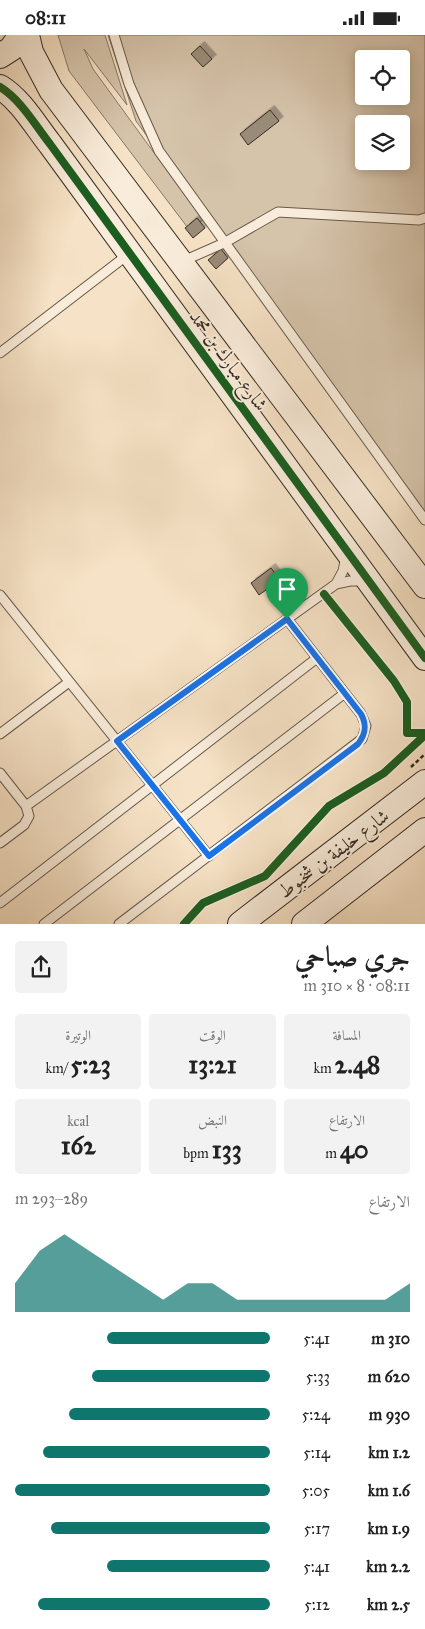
<!DOCTYPE html>
<html lang="ar">
<meta charset="utf-8">
<style>
body{margin:0;font-family:"IM FELL Great Primer",Amiri,serif;background:#f2f2f2;color:#222;direction:rtl;height:100vh;display:flex;flex-direction:column;font-size:19px;white-space:nowrap}
*{box-sizing:border-box;margin:0}
p{font-size:16px;color:#767676}
.icon{flex:none;width:28px;height:28px;fill:none;stroke:currentColor;stroke-width:2;stroke-linecap:round;stroke-linejoin:round}
.map{position:relative;height:889px;overflow:hidden;direction:ltr}
.panel{display:flex;flex-direction:column;background:#fff;flex:1}
.panel>*{flex:none}
.tools{position:absolute;left:355px;top:15px;display:grid;gap:10px}
.tools a{display:grid;place-items:center;width:55px;height:55px;border-radius:5px;background:#fff;box-shadow:0 2px 12px #0003;font-size:25px}
.pin{position:absolute;display:grid;place-items:center;width:42px;height:42px;color:#fff;margin:-51px -21px;border-radius:50% 50% 50% 0;rotate:-45deg;box-shadow:0 0 5px #0007}
.pin .icon{rotate:45deg}
.round{display:grid;place-items:center;flex:none;width:52px;height:52px;border-radius:5px;background:#f2f2f2}
.headline{display:flex;align-items:center;justify-content:space-between;height:85px;padding:0 15px}
h1{font-size:28px;font-weight:800;line-height:38px}
.figures{display:grid;grid-template-columns:repeat(3,1fr);gap:8px;height:85px;padding:5px 15px}
.figures div{display:grid;align-content:center;border-radius:5px;background:#f2f2f2;text-align:center}
.figures b{font-size:25px;font-weight:800}
.figures small{font-size:14px;font-weight:400}
.figures p{font-size:14px}
.chart{height:140px;padding:10px 15px}
.chart p{display:flex;justify-content:space-between}
.chart svg{width:100%;height:90px;margin-top:5px;fill:#0f766e;opacity:.7}
ul{padding:0 15px;list-style:none;font-size:16px}
li{display:grid;grid-template-columns:80px 60px 1fr;align-items:center;height:38px}
li i{height:12px;border-radius:6px;background:#0f766e}
.status{display:flex;justify-content:space-between;align-items:center;height:35px;padding:0 25px;background:#fff;direction:ltr}
.status svg{height:14px;fill:currentColor}
.map>svg:first-child{display:block}
</style>
<div class="status"><b>08:11</b><svg viewBox="0 0 49 12"><path d="M0 12V9h3v3zM5 12V6h3v6zM10 12V3h3v9zM15 12V0h3v12zM26 1h20v11H26zM47 4h2v5h-2z"/></svg></div>
<div class="map">
<svg width="425" height="889" viewBox="0 0 425 889">
<defs>
<filter id="shadow"><feDropShadow dx="4.5" dy="-4.5" stdDeviation="0" flood-color="#0004"/></filter>
</defs>
<rect width="100%" height="100%" fill="#f6e2c6"/>
<filter id="stains"><feTurbulence type="fractalNoise" baseFrequency=".004" numOctaves="4"/><feColorMatrix values="0 0 0 0 .2 0 0 0 0 .09 0 0 0 0 .02 0 0 0 .5 -.17"/></filter>
<radialGradient id="worn" r=".72"><stop offset=".6" stop-color="#630" stop-opacity="0"/><stop offset="1" stop-color="#630" stop-opacity=".3"/></radialGradient>
<path fill="#d5c3aa" stroke="#867866" fill-rule="evenodd" d="M58,0H105L127,70L84,14L93,34L203,185L188,193L69,36Z
M108,0H425V482L136,86ZM364,24H401V61H364ZM364,89H401V126H364Z"/>
<path fill="#9a8b78" stroke="#362d23" filter="url(#shadow)" d="M200,11L212,24L203,32L191,19Z
M270,75L279,86L248,110L240,99Z
M197,183L205,193L193,203L185,193Z
M221,214L228,223L216,234L208,225Z
M271,533L280,545L259,560L251,548Z"/>
<g fill="none" stroke-linecap="round" stroke-linejoin="round">
<g stroke="#665a4c" stroke-width="11">
<path id="lane" d="M114,0L129,49L159,116L425,485
M181,227L224,208L278,177L419,185L425,183
M0,318L130,218
M336,549L343,536L346,521
M0,560L209,821
M0,699L69,647
M0,738L26,771L29,781L24,790L0,808
M26,771L336,549L350,546H365
M0,868L317,623
M44,889L345,658
M119,889L362,704L366,691L361,679L287,584"/>
</g>
<g stroke="#362d23" stroke-width="26">
<path id="secondary" d="M27,0L31,17L51,55L425,551
M0,21L11,14L21,0
M0,52C21,65 35,90 50,109L425,623
M240,889L425,747
M304,889L425,795"/>
</g>
<path stroke="#362d23" stroke-width="2.5" stroke-dasharray="4 2.5" stroke-linecap="butt" d="M411,732L425,719"/>
<use href="#lane" stroke="#f9ecda" stroke-width="9"/>
<use href="#secondary" stroke="#f9ecda" stroke-width="24"/>
<g stroke="#f9ecda" stroke-width="11">
<path id="cycleway" d="M0,52C21,65 35,90 50,109L425,623
M324,559L394,646L407,667V698H425
M184,889L203,868L265,841L329,771L384,738L425,700"/>
</g>
<use href="#cycleway" stroke="#1b5e20" stroke-width="8"/>
</g>
<g fill="none" stroke-linecap="round" stroke-linejoin="round">
<g stroke="#fff" stroke-width="10">
<path id="route" d="M287,584L361,679C367,690 366,699 358,709L209,821L117,706Z"/>
</g>
<use href="#route" stroke="#1a73e8" stroke-width="6"/>
</g>
<g text-anchor="middle" stroke-width="4" stroke-linejoin="round" paint-order="stroke">
<g font-size="19" fill="#362d23" stroke="#f9ecda">
<text transform="translate(229 325) rotate(54)" y="7">شارع مبارك بن محمد</text>
<text transform="translate(333 818) rotate(-37)" y="7">شارع خليفة بن شخبوط</text>
</g>
</g>
<rect width="100%" height="100%" filter="url(#stains)"/>
<rect width="100%" height="100%" fill="url(#worn)"/>
</svg>
<div class="tools">
<a><svg class="icon" aria-label="locate" viewBox="0 0 24 24"><circle cx="12" cy="12" r="6"/><path d="M12 2v4M12 18v4M2 12h4M18 12h4"/></svg></a>
<a><svg class="icon" aria-label="layers" viewBox="0 0 24 24"><path d="M12 4l9 5-9 5-9-5zM3 14l9 5 9-5"/></svg></a>
</div>
<div class="pin" style="left:287px;top:584px;background:#1e9e55"><svg class="icon" aria-label="arrive" viewBox="0 0 24 24"><path d="M6 21V4h12l-3 4 3 4H6"/></svg></div>
</div>
<section class="panel">
<div class="headline"><div><h1>جري صباحي</h1><p>08:11 · 8 × 310 m</p></div><a class="round"><svg class="icon" aria-label="share" viewBox="0 0 24 24"><path d="M12 15V3M7 8l5-5 5 5M5 13v7h14v-7"/></svg></a></div>
<div class="figures">
<div><p>المسافة</p><b>2.48<small> km</small></b></div>
<div><p>الوقت</p><b>13:21</b></div>
<div><p>الوتيرة</p><b>5:23<small> /km</small></b></div>
</div>
<div class="figures">
<div><p>الارتفاع</p><b>40<small> m</small></b></div>
<div><p>النبض</p><b>133<small> bpm</small></b></div>
<div><p>kcal</p><b>162</b></div>
</div>
<div class="chart"><p><span>الارتفاع</span>289–293 m</p>
<svg viewBox="0 0 160 44" preserveAspectRatio="none"><path d="M0 44V30L10 14L20 6L30 14L40 22L50 30L60 38L70 30L80 30L90 38L100 38L110 38L120 38L130 38L140 38L150 38L160 30V44z"/></svg>
</div>
<ul>
<li><b>310 m</b>5:41<i style="width:64%"></i></li>
<li><b>620 m</b>5:33<i style="width:70%"></i></li>
<li><b>930 m</b>5:24<i style="width:79%"></i></li>
<li><b>1.2 km</b>5:14<i style="width:89%"></i></li>
<li><b>1.6 km</b>5:05<i style="width:100%"></i></li>
<li><b>1.9 km</b>5:17<i style="width:86%"></i></li>
<li><b>2.2 km</b>5:41<i style="width:64%"></i></li>
<li><b>2.5 km</b>5:12<i style="width:91%"></i></li>
</ul>
</section>
